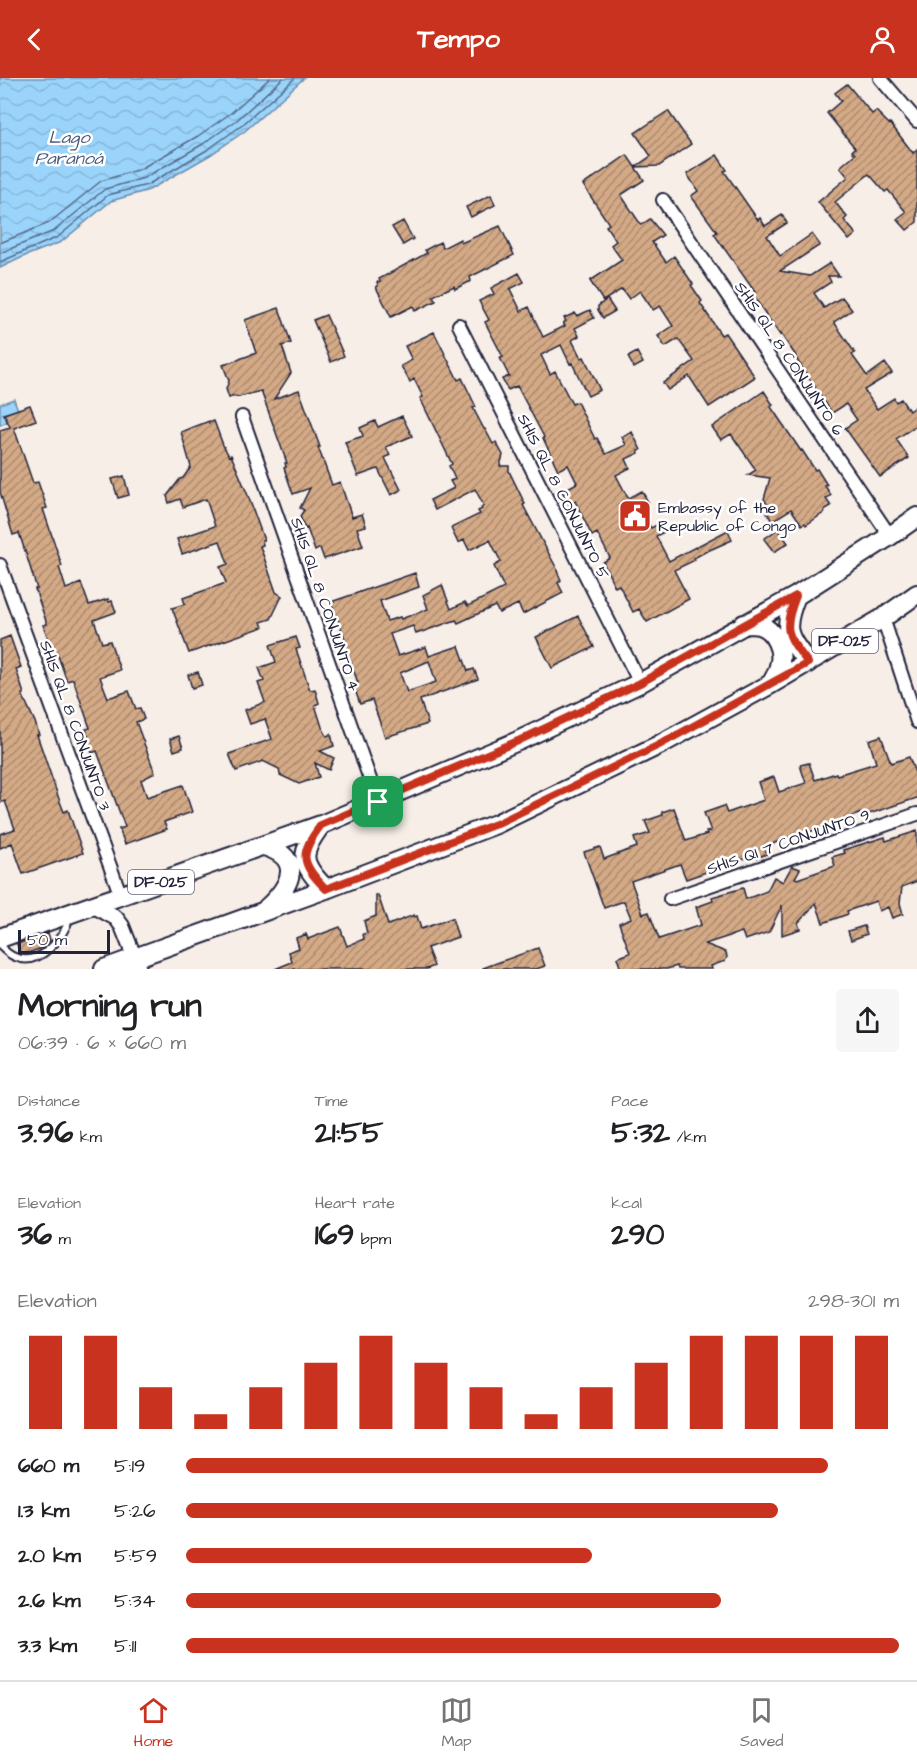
<!DOCTYPE html>
<meta charset="utf-8">
<style>
body{margin:0;font-family:"Architects Daughter",sans-serif;background:#f6f6f6;color:#202124;height:100vh;display:flex;flex-direction:column;font-size:22px;white-space:nowrap}
*{box-sizing:border-box;margin:0}
p{font-size:20px;color:#757577}
.icon{flex:none;width:33px;height:33px;fill:none;stroke:currentColor;stroke-width:2;stroke-linecap:round;stroke-linejoin:round}
.map{position:relative;height:891px;overflow:hidden}
.drawer{display:flex;flex-direction:column;background:#fff;flex:1}
.drawer>*{flex:none}
.scale{position:absolute;left:18px;bottom:15px;width:92px;box-sizing:border-box;padding-left:6px;border:3px solid #22223b;border-top:0;font-size:16px;line-height:21px;white-space:nowrap;color:#22223b;-webkit-text-stroke:4px #fff;paint-order:stroke}
.pin{position:absolute;display:grid;place-items:center;width:51px;height:51px;color:#fff;margin:-26px;border-radius:12px;box-shadow:0 3px 9px #0006}
.round{display:grid;place-items:center;flex:none;width:63px;height:63px;border-radius:6px;background:#f6f6f6}
.overview{display:flex;align-items:center;justify-content:space-between;height:102px;padding:0 18px}
h1{font-size:33px;font-weight:700;line-height:45px}
.metrics{display:grid;grid-template-columns:repeat(3,1fr);gap:9px;height:102px;padding:6px 18px}
.metrics div{display:grid;align-content:center}
.metrics b{font-size:30px;font-weight:700}
.metrics small{font-size:16px;font-weight:400}
.metrics p{font-size:16px}
.chart{height:168px;padding:12px 18px}
.chart p{display:flex;justify-content:space-between}
.chart svg{width:100%;height:108px;margin-top:6px;stroke:#c8321e;stroke-width:6}
ul{padding:0 18px;list-style:none;font-size:20px}
li{display:grid;grid-template-columns:96px 72px 1fr;align-items:center;height:45px}
li i{height:15px;border-radius:8px;background:#c8321e}
header{display:flex;justify-content:space-between;align-items:center;height:78px;padding:0 18px;background:#c8321e;color:#fff;font-size:27px;font-weight:700}
.dock{display:flex;justify-content:space-around;align-items:center;height:84px;border-top:2px solid #e0e0e0;background:#fff;font-size:16px;color:#757577}
.dock a{display:grid;justify-items:center;gap:3px}
.dock .active{color:#c8321e}
.map>svg:first-child{display:block}
</style>
<header><svg class="icon" aria-label="back" viewBox="0 0 24 24"><path d="M15 5l-7 7 7 7"/></svg>Tempo<svg class="icon" aria-label="person" viewBox="0 0 24 24"><circle cx="12" cy="8" r="4"/><path d="M4 21q1-7 8-7t8 7"/></svg></header>
<div class="map">
<svg width="917" height="891" viewBox="0 0 917 891">
<defs>
<pattern id="water-waves" width="16" height="10" patternUnits="userSpaceOnUse" patternTransform="scale(1.5)"><rect width="16" height="10" fill="#9bd4fb"/><path d="M0 5q4-4 8 0t8 0" fill="none" stroke="#85b6d8"/></pattern>
<pattern id="building-hatch" width="6" height="6" patternUnits="userSpaceOnUse" patternTransform="scale(1.5)"><rect width="6" height="6" fill="#d4aa86"/><path d="M-1 1l2-2M0 6l6-6M5 7l2-2" fill="none" stroke="#ac8a6f"/></pattern>
</defs>
<rect width="100%" height="100%" fill="#f6eee7"/>
<filter id="ink" filterUnits="userSpaceOnUse"><feTurbulence type="fractalNoise" baseFrequency=".0167" numOctaves="2"/><feDisplacementMap in="SourceGraphic" scale="12" xChannelSelector="R" yChannelSelector="G"/><feConvolveMatrix kernelMatrix="1 2 1 2 8 2 1 2 1" color-interpolation-filters="sRGB"/></filter>
<g filter="url(#ink)">
<path fill="url(#water-waves)" stroke="#6b8dae" stroke-width="1.5" d="M0,0H304L245,53L210,77L149,112L111,123L61,164L25,178L0,190Z
M14,321L18,332L5,337L7,344L0,347V326Z"/>
<g fill="none" stroke-linecap="round" stroke-linejoin="round">
<path stroke="#526988" stroke-width="1.5" d="M0,165L49,145L101,103L140,91L198,58L231,35L270,0
M0,175L54,153L105,111L144,100L203,66L237,42L283,0
M0,184L58,159L108,117L147,107L207,72L241,48L295,0"/>
</g>
<path fill="url(#building-hatch)" stroke="#22223b" stroke-width="1.5" fill-rule="evenodd" d="M847,6L872,36L876,33L889,46L890,45L913,75L917,71V144L907,152L897,141L906,134L888,112L885,114L869,96L835,124L847,139L844,142L856,156L849,162L818,124L848,99L840,89L855,76L852,73L855,70L827,35L841,23L835,15Z
M668,33L691,66L659,88L635,89L644,102L621,117L641,147L650,141L663,157L652,164L666,184L674,178L693,206L691,207L702,223L700,225L721,257L725,255L755,299L709,329L689,298L668,312L663,305L694,283L678,261L665,269L658,258L673,248L660,228L653,232L640,213L629,221L622,211L603,223L590,203L622,182L611,167L616,163L606,148L609,146L583,107L627,77L635,89L651,78L635,55Z
M717,77L727,92L724,93L758,142L760,140L765,148L782,137L787,145L767,158L780,178L812,156L820,167L780,193L810,198L830,185L839,198H828L831,204L814,215L824,230L842,219L852,232L834,244L855,275L852,277L867,298L885,285L892,295L864,312L877,331L894,320L896,324L901,321L909,333L917,327V347L896,361L909,380L880,399L845,350L857,342L846,326L832,335L795,279L796,278L781,256L780,257L752,216L755,214L714,156L717,154L691,118L698,113L687,96Z
M491,117L495,127L471,139L466,129Z
M403,143L413,161L403,167L392,149Z
M500,148L514,177L470,199L471,203L455,211L454,208L433,218L436,223L415,233L413,228L391,239L376,209L378,208L377,204L380,203L379,201L427,175L425,172L440,164L443,170L460,161L461,165Z
M519,195L524,204L510,211L521,233L529,229L543,259L565,248L563,245L566,243L564,240L575,235L577,238L590,232L594,240L575,250L579,258L572,262L581,280L584,279L600,312L588,318L572,285L570,286L561,267L541,277L550,296L555,293L572,326L577,324L595,361L597,360L606,376L626,367L622,359L632,354L641,372L638,373L639,375L626,381L630,390L616,397L628,420L642,413L648,424L641,427L644,433L642,434L651,450L659,446L664,454L656,458L669,483L728,452L732,462L705,474L694,480L695,482L674,492L689,521L647,544L639,531L633,534L619,507L615,509L603,484L610,480L597,455L592,458L575,423L569,426L562,413L577,405L568,387L558,392L543,360L544,359L517,308L508,312L502,301L509,298L500,280L503,279L485,244L489,242L479,223L494,216L491,210Z
M607,221L615,233L603,240L598,232V228Z
M279,230L291,265L282,268L291,295L274,321L299,312L320,369H318L332,407L340,404L352,439L362,436L366,448L357,450L363,468L324,481L320,470L315,473L307,450L305,451L300,438L304,432L300,430L310,410L293,416L284,390L286,389L285,385H287L261,313L239,319L234,318L229,320L226,311L229,303L223,287L256,275L245,242Z
M326,237L344,278L331,284L313,242Z
M434,254L458,302L462,300L476,329L473,330L484,351H485L493,366L496,364L503,377L500,388H509V393L525,426L523,427L558,493H557L561,502L558,505L563,515L523,536L518,526L499,535L495,528L458,545L456,542L416,556L413,548L390,556L398,578L426,569L429,578L459,568L468,593L474,591L478,601L420,622L428,646L385,659L372,622L360,626L353,606L358,605L343,562L345,561L331,524L415,495L419,509L380,523L387,543L400,539L401,541L428,531L423,517L442,507L451,531L465,524L468,528L504,510L494,488L501,484L490,462L469,472L464,462L458,465L451,450L480,436L478,433L482,431L481,429L484,428L475,411L435,432L430,422L454,410L450,403L455,401L449,388L452,386L420,320L423,319L414,301L410,304L401,288L412,282L405,268ZM429,583L436,604L407,614L400,595Z
M637,274L643,285L634,290L628,279Z
M764,313L773,327L771,329L801,373L802,372L815,392L817,391L827,407L825,408L831,417L826,421L831,428L824,432L825,434L806,447L805,445L802,447L791,431L772,443L763,428L767,426L764,421L770,400L748,397L756,392L731,356L721,362L712,349Z
M30,327L36,342L14,350L33,405L38,404L47,430L43,431L62,488L59,489L66,511L81,505L89,527L108,521L109,524L112,523L116,534L94,542L102,565L110,563L120,592L100,599L108,620L129,613L136,631L140,630L144,641L136,644L155,695L141,702L147,719L183,707L192,734L164,744L167,751L125,766L119,751L125,749L97,673L92,675L87,660L88,659L86,651L90,650L73,601L67,603L57,575L54,576L43,547L47,546L35,511H37L26,476L19,455L13,457L0,414V352L10,349L4,336Z
M402,338L412,358L386,369L390,377L385,380L401,412L391,417L378,391L358,398L345,364L363,358L360,350L375,343L378,349Z
M209,343V345L214,343L223,367L229,378L231,377L247,415L264,462H262L263,467L260,468L276,514L282,518L271,541L261,544L263,549L189,575L172,530L185,526L183,520L226,505L220,489L228,486L220,463L182,476L177,461L215,448L206,421L183,429L180,421L169,425L167,418L180,401L183,400L191,389L181,354Z
M124,398L129,417L118,420L112,401Z
M778,451L788,465L774,474L764,461Z
M578,538L594,569L552,590L536,559Z
M10,558L21,589L16,591L24,616H22L35,644L39,657H37L59,721L64,734L68,732L83,775L23,796L12,765L0,770V756L15,751L5,723L0,725V562Z
M296,559L300,570L296,571L310,612L315,611L319,625L315,627L322,649L327,658L331,656L334,668L320,673L334,680L329,692L315,685L319,699L299,706L280,697L279,691L263,683L236,693L229,676L272,661L265,641L250,646L245,632L265,624L258,605L264,603L259,590L276,584L270,567Z
M198,594L202,607L192,610L188,597Z
M179,658L183,670L174,673L170,661Z
M881,658L891,685L909,679L917,700V720L863,738L862,735L841,742L842,744L822,751L821,750L788,761V760L764,769L767,776L756,780L755,777L686,801L680,786L631,803L643,836L649,834L659,861L701,847L696,829L713,823L712,819L743,810L746,821L767,813L774,799L783,804L792,788L800,791L795,800L797,801L835,788L832,779L845,775L843,772L885,759L886,763L917,753V803L902,809L900,825L903,836L892,840L888,829L879,833L876,823L847,833L848,836L823,845L816,825L798,845L800,851L782,857V827L769,854L745,862L742,854L705,866L726,874L727,879L725,883L711,888L712,891H678L677,888L667,891H621L617,880L630,875L619,845L631,840L624,823L604,830L584,774L600,769L604,781L637,769L634,760L650,755L645,743L663,737L662,734L674,730L686,763L707,756L706,754L711,753L704,735L724,728L727,735L764,722L758,704L774,699L779,714L806,705L800,687L809,685L815,702L836,695L837,697L876,685L869,662Z
M376,817H378L388,847L414,837V839L417,838L421,851L452,840L458,859L427,870L434,888L427,891H275L292,884L289,874L299,870L296,860L306,856L308,861L340,849L347,868L364,861L363,856L367,855L364,843L376,838Z
M864,848L867,856L851,862L848,853Z
M48,855L50,862L42,870L25,876L20,875L17,866Z
M538,870L545,888L536,891H483V890Z"/>
<g fill="none" stroke-linecap="round" stroke-linejoin="round">
<g stroke="#22223b" stroke-width="10">
<path id="service" d="M0,868C4,872 9,877 15,879C40,890 64,859 70,839"/>
</g>
<g stroke="#22223b" stroke-width="16">
<path id="minor" d="M880,0L917,43
M663,122L890,458
M459,247L640,605
M242,339L378,724
M0,487L121,818
M883,540L917,644
M670,821L917,736"/>
</g>
<g stroke="#22223b" stroke-width="18">
<path id="tertiary" d="M94,828L116,840L122,848L139,891"/>
</g>
<g stroke="#22223b" stroke-width="22">
<path id="primary" d="M796,518C782,553 787,557 808,585
M744,546C749,546 755,546 759,547C775,552 784,573 779,588C778,594 774,601 771,606
M321,747C299,776 300,785 326,811
M264,768C305,780 291,808 267,830
M0,860L321,747L518,663L640,605L796,518L890,458L917,439
M104,891L326,811L496,746L659,667L771,606L883,540L917,516"/>
</g>
<use href="#service" stroke="#fff" stroke-width="6"/>
<use href="#minor" stroke="#fff" stroke-width="12"/>
<use href="#tertiary" stroke="#fff" stroke-width="14"/>
<use href="#primary" stroke="#fff" stroke-width="18"/>
</g>
</g>
<g fill="none" stroke-linecap="round" stroke-linejoin="round" filter="url(#ink)">
<g stroke="#fff" stroke-width="12">
<path id="route" d="M796,518C782,553 787,557 808,585L659,667L496,746L326,811C300,785 299,776 321,747L518,663L640,605Z"/>
</g>
<use href="#route" stroke="#c8321e" stroke-width="8"/>
</g>
<defs>
<g id="civic-square" transform="scale(1.725)"><rect x="-9" y="-9" width="18" height="18" rx="4" fill="#c8321e" stroke="#fff"/><path d="M-.6-6.5H3V-4.5H.6V-3L4-1V1h2V6H-6V1h2V-1L-.6-3ZM-1.2 2.5V6h2.4V2.5Z" fill="#fff"/></g>
</defs>
<g fill-rule="evenodd">
<use href="#civic-square" x="635" y="438"/>
</g>
<g text-anchor="middle" stroke-width="5" stroke-linejoin="round" paint-order="stroke">
<g fill="#fff" stroke="#646476" stroke-width="1.5">
<rect x="812" y="551" width="66" height="24" rx="4.5"/>
<rect x="128" y="792" width="66" height="24" rx="4.5"/>
</g>
<g font-size="15" font-weight="bold" fill="#22223b">
<text x="845" y="568">DF-025</text>
<text x="161" y="809">DF-025</text>
</g>
<g font-size="16" fill="#22223b" stroke="#fff">
<text transform="translate(790 280) rotate(56)" y="6">SHIS QL 8 CONJUNTO 6</text>
<text transform="translate(564 418) rotate(63)" y="6">SHIS QL 8 CONJUNTO 5</text>
<text transform="translate(326 526) rotate(71)" y="6">SHIS QL 8 CONJUNTO 4</text>
<text transform="translate(76 647) rotate(70)" y="6">SHIS QL 8 CONJUNTO 3</text>
<text transform="translate(788 763) rotate(-19)" y="6">SHIS QI 7 CONJUNTO 9</text>
</g>
<g font-size="16" fill="#22223b" stroke="#fff" text-anchor="start">
<text x="658" y="435">Embassy of the<tspan x="658" dy="18">Republic of Congo</tspan></text>
</g>
<g font-size="18" font-style="italic" fill="#465775" stroke="#fff">
<text x="69" y="65">Lago<tspan x="69" dy="21">Paranoá</tspan></text>
</g>
</g>
</svg>
<div class="scale">50 m</div>
<div class="pin" style="left:378px;top:724px;background:#1e9e55"><svg class="icon" aria-label="arrive" viewBox="0 0 24 24"><path d="M6 21V4h12l-3 4 3 4H6"/></svg></div>
</div>
<section class="drawer">
<div class="overview"><div><h1>Morning run</h1><p>06:39 · 6 × 660 m</p></div><a class="round"><svg class="icon" aria-label="share" viewBox="0 0 24 24"><path d="M12 15V3M7 8l5-5 5 5M5 13v7h14v-7"/></svg></a></div>
<div class="metrics">
<div><p>Distance</p><b>3.96<small> km</small></b></div>
<div><p>Time</p><b>21:55</b></div>
<div><p>Pace</p><b>5:32<small> /km</small></b></div>
</div>
<div class="metrics">
<div><p>Elevation</p><b>36<small> m</small></b></div>
<div><p>Heart rate</p><b>169<small> bpm</small></b></div>
<div><p>kcal</p><b>290</b></div>
</div>
<div class="chart"><p><span>Elevation</span>298–301 m</p>
<svg viewBox="0 0 160 44" preserveAspectRatio="none"><path d="M5 44V6M15 44V6M25 44V27M35 44V38M45 44V27M55 44V17M65 44V6M75 44V17M85 44V27M95 44V38M105 44V27M115 44V17M125 44V6M135 44V6M145 44V6M155 44V6"/></svg>
</div>
<ul>
<li><b>660 m</b>5:19<i style="width:90%"></i></li>
<li><b>1.3 km</b>5:26<i style="width:83%"></i></li>
<li><b>2.0 km</b>5:59<i style="width:57%"></i></li>
<li><b>2.6 km</b>5:34<i style="width:75%"></i></li>
<li><b>3.3 km</b>5:11<i style="width:100%"></i></li>
</ul>
</section>
<nav class="dock">
<a class="active"><svg class="icon" aria-label="home" viewBox="0 0 24 24"><path d="M3 11l9-7 9 7M6 9v11h12V9"/></svg>Home</a>
<a><svg class="icon" aria-label="map" viewBox="0 0 24 24"><path d="M3 6l6-2 6 2 6-2v14l-6 2-6-2-6 2zM9 4v14M15 6v14"/></svg>Map</a>
<a><svg class="icon" aria-label="saved" viewBox="0 0 24 24"><path d="M7 4h10v16l-5-4-5 4z"/></svg>Saved</a>
</nav>
